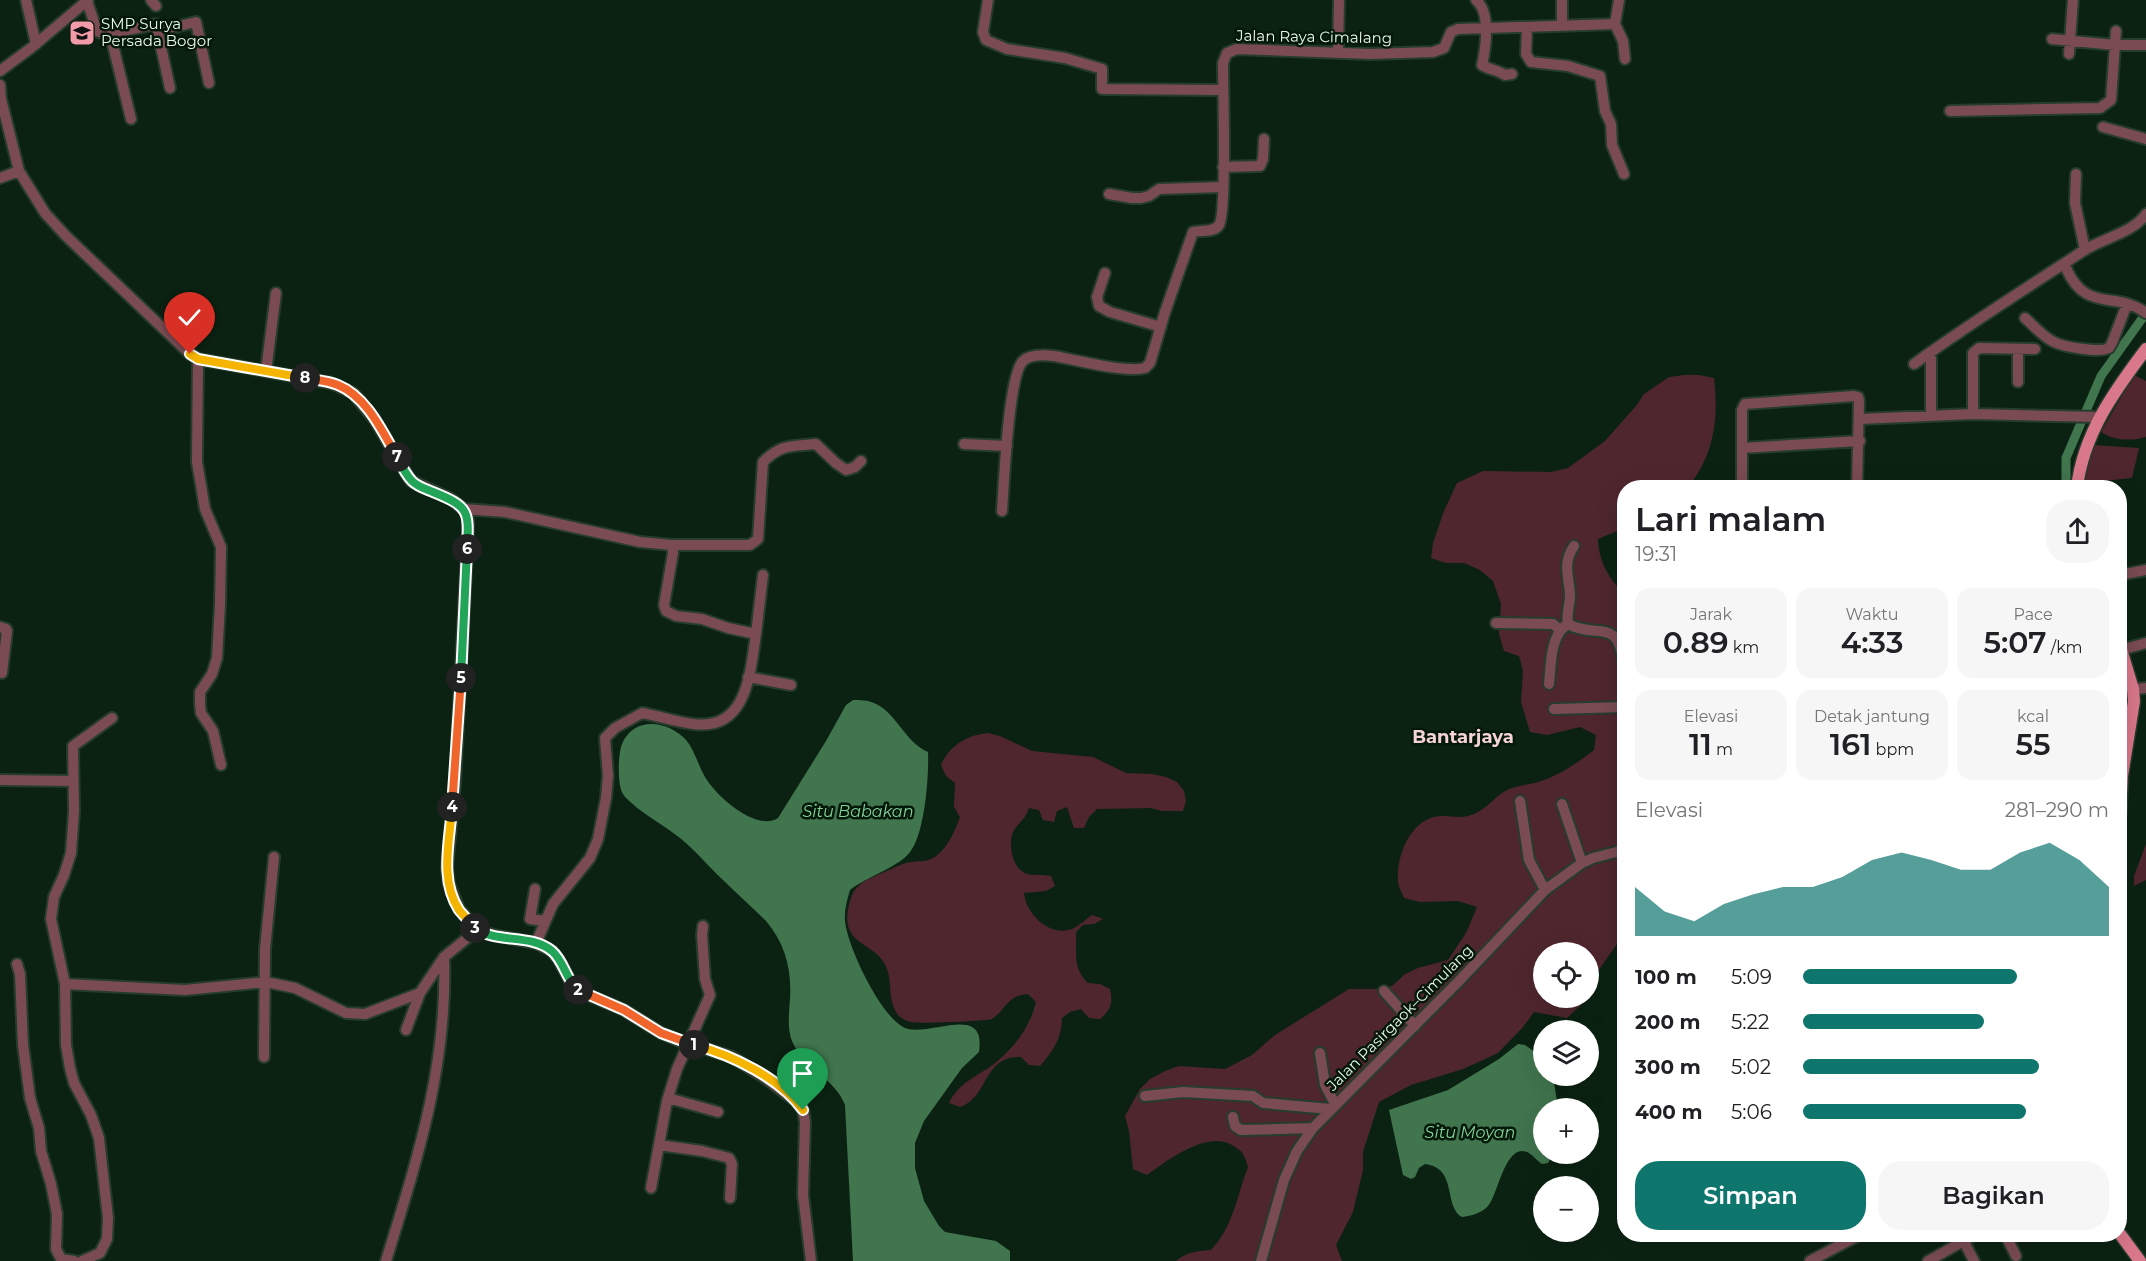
<!DOCTYPE html>
<html lang="id">
<meta charset="utf-8">
<style>
body{margin:0;font-family:Montserrat,sans-serif;background:#f6f6f6;color:#202124;height:100vh;display:flex;flex-direction:column;font-size:22px;white-space:nowrap}
*{box-sizing:border-box;margin:0}
p{font-size:20px;color:#757577}
.icon{flex:none;width:33px;height:33px;fill:none;stroke:currentColor;stroke-width:2;stroke-linecap:round;stroke-linejoin:round}
.map{position:relative;flex:1;overflow:hidden}
.panel{position:absolute;left:1617px;top:480px;width:510px;height:762px;display:flex;flex-direction:column;background:#fff;border-radius:24px;box-shadow:0 6px 24px #0002}
.panel>*{flex:none}
.tools{position:absolute;left:1533px;top:942px;display:grid;gap:12px}
.tools a{display:grid;place-items:center;width:66px;height:66px;border-radius:50%;background:#fff;box-shadow:0 6px 24px #0002;font-size:30px}
.pin{position:absolute;display:grid;place-items:center;width:51px;height:51px;color:#fff;margin:-62px -26px;border-radius:50% 50% 50% 0;rotate:-45deg;box-shadow:0 0 6px #0007}
.pin .icon{rotate:45deg}
.km{position:absolute;width:30px;height:30px;margin:-15px;border-radius:50%;background:#222;color:#fff;font-size:16px;line-height:30px;text-align:center}
.round{display:grid;place-items:center;flex:none;width:63px;height:63px;border-radius:24px;background:#f6f6f6}
.summary{display:flex;align-items:center;justify-content:space-between;height:102px;padding:0 18px}
h1{font-size:33px;font-weight:600;line-height:45px}
.metrics{display:grid;grid-template-columns:repeat(3,1fr);gap:9px;height:102px;padding:6px 18px}
.metrics div{display:grid;align-content:center;border-radius:15px;background:#f6f6f6;text-align:center}
.metrics b{font-size:30px;font-weight:600}
.metrics small{font-size:16px;font-weight:400}
.metrics p{font-size:16px}
.chart{height:168px;padding:12px 18px}
.chart p{display:flex;justify-content:space-between}
.chart svg{width:100%;height:108px;margin-top:6px;fill:#0f766e;opacity:.7}
.button{display:flex;gap:12px;margin-top:auto;padding:12px 18px}
.button a{flex:1;height:69px;border-radius:24px;background:#0f766e;color:#fff;font-size:24px;font-weight:600;line-height:69px;text-align:center}
.button a+a{background:#f6f6f6;color:#202124}
ul{padding:0 18px;list-style:none;font-size:20px}
li{display:grid;grid-template-columns:96px 72px 1fr;align-items:center;height:45px}
li i{height:15px;border-radius:8px;background:#0f766e}
.map>svg:first-child{display:block}
</style>
<div class="map">
<svg width="2146" height="1261" viewBox="0 0 2146 1261">
<rect width="100%" height="100%" fill="#0b2212"/>
<path fill="#4f262e" d="M1684,375H1699L1714,378C1719,418 1714,456 1688,487L1624,488V528L1598,539C1599,563 1609,577 1624,595V934L1596,974L1589,988L1588,952H1544V998H1584L1581,1005L1567,1018L1534,1012L1523,1027L1498,1053L1463,1069L1411,1085L1379,1102L1363,1152V1170L1353,1212L1336,1245L1342,1261H1176C1186,1252 1198,1251 1211,1250C1233,1227 1237,1196 1248,1167C1247,1163 1245,1158 1243,1154C1241,1150 1236,1148 1232,1145C1208,1130 1167,1160 1147,1175L1133,1169L1129,1131L1125,1116L1140,1089L1150,1079L1165,1071L1179,1066L1225,1069L1252,1055L1275,1035L1349,989H1378L1392,986L1405,974L1418,968L1448,960L1466,933L1477,907L1458,901L1420,902L1404,898C1402,892 1398,887 1398,881C1396,858 1409,823 1434,817C1450,813 1459,822 1478,812C1489,806 1497,795 1507,790C1516,785 1529,785 1538,782C1559,776 1577,763 1594,750L1596,735L1580,727L1547,735L1530,732L1521,702L1523,671L1519,656L1504,651L1499,634L1501,604L1493,581L1480,570L1464,563H1446L1431,558L1433,543L1444,511L1457,483L1483,471L1551,472L1568,468L1605,441L1636,406L1644,394L1669,377Z
M2134,375L2146,381V437C2132,441 2114,441 2101,432Z
M2093,445L2139,448L2132,478L2084,483Z
M988,733L1000,736L1032,751L1093,757L1126,773L1152,774L1166,777L1177,782L1184,791L1186,801L1183,811H1162L1151,808L1097,809L1089,817L1084,828H1074L1067,807L1057,811L1054,822L1043,820L1039,810L1029,808C1025,821 1018,822 1013,832C1008,845 1012,869 1027,874C1033,876 1042,874 1051,876L1055,886L1046,891L1024,893C1026,914 1049,937 1072,929C1079,926 1086,919 1092,915L1103,919L1094,924L1083,925L1076,932C1077,952 1072,968 1088,983L1100,984L1110,989C1113,1003 1111,1010 1100,1019L1089,1018L1081,1009L1070,1012L1062,1018C1062,1038 1053,1051 1040,1066L1029,1065L1021,1057C983,1055 989,1097 960,1107L949,1103C958,1085 971,1079 987,1069C1010,1053 1030,1029 1036,1002L1028,994C1006,996 1008,1008 992,1019C987,1021 918,1024 911,1022C906,1021 902,1019 899,1016C888,1003 892,987 888,972C879,938 834,950 851,898C856,881 874,877 889,870C896,867 903,863 911,862C918,861 926,862 933,858C947,850 955,831 960,817L954,807L955,783L946,776L941,765C949,746 967,735 988,733Z
M2146,844V880L2134,886V876Z"/>
<path fill="#40754e" d="M853,700C860,700 869,700 876,704C897,714 905,742 928,752C929,776 925,833 910,852C899,867 866,877 850,890C847,900 844,911 845,921C847,946 883,1023 908,1029C926,1033 958,1019 972,1027C981,1032 980,1043 979,1052L962,1068L924,1121L915,1143V1168L924,1201L939,1226L945,1232L996,1241L1010,1251V1261H853L845,1105C835,1078 803,1068 792,1041C787,1028 789,1013 790,999C792,970 785,943 766,921C752,907 737,894 723,880C709,867 696,851 680,838C666,827 650,818 636,807C632,803 625,798 623,794C617,784 618,754 622,744C634,715 669,721 686,740C695,751 698,765 705,777C716,796 756,832 778,818L826,741L846,705Z
M1518,1044L1525,1045L1542,1057L1544,1076H1553L1558,1108H1544V1154H1553L1548,1163L1542,1164C1536,1160 1532,1154 1527,1152C1505,1143 1498,1195 1488,1206C1482,1213 1471,1216 1462,1217C1443,1206 1458,1168 1425,1164L1419,1168L1415,1177L1411,1179L1403,1175L1389,1110L1448,1090L1499,1059Z"/>
<g fill="none" stroke-linecap="round" stroke-linejoin="round">
<path stroke="#40754e" stroke-width="9" d="M2066,488V458L2101,376L2146,313"/>
<g stroke="#263c2c" stroke-width="14">
<path id="minor" d="M26,0L36,44
M151,0L156,6
M988,0L983,32L986,40L1007,49L1065,58L1102,69V89L1222,90
M1476,0C1491,12 1486,47 1482,65C1487,69 1498,70 1505,75L1512,74
M87,1L97,31L111,37L131,119
M1615,24L1623,41L1625,59
M1562,25V0
M1527,28L1526,54L1531,62L1568,66L1600,76L1605,111L1611,124L1612,145L1624,174
M158,31L196,22L209,83
M108,34L156,24L170,88
M2052,39L2115,45H2146
M1338,53L1339,0
M2069,54L2073,0
M0,71L31,48L88,0
M0,85L1,99L19,171L45,213L65,235L190,354L198,359L331,383L353,393L375,420L411,481L451,499L464,509L468,518V532L455,782L447,868L449,884L459,909L477,930L493,935L536,943L552,951L559,960L572,984L581,992L624,1010L661,1033L680,1041L732,1057L764,1077L797,1102L803,1110L805,1122L803,1195L811,1261
M1950,111L2100,108L2111,100L2116,31
M2103,127L2146,139
M1223,167L1260,166L1263,159L1264,139
M2076,174L2075,203L2085,250
M0,178L19,171
M1109,194L1132,198H1141L1149,196L1159,189L1223,187
M2066,268C2086,314 2116,290 2146,313
M1105,273L1097,297L1099,306L1110,312L1161,327
M2025,318C2034,326 2043,337 2054,342C2063,347 2100,353 2109,348L2112,343L2127,304
M2018,349V382
M198,359L197,462L205,509L221,547L220,605L217,658L212,674L200,692V705L201,713L213,731L221,765
M1914,364C1969,324 2027,288 2083,251C2103,238 2133,233 2146,214
M266,371L276,293
M1973,414V353L1979,348L2035,349
M1931,416V358
M1860,419L1973,414L2099,417
M964,444L1007,446
M1742,448L1860,441
M1742,488V410L1745,404L1854,396L1858,397L1859,401L1857,488
M464,509L505,512L640,542L672,545H750L758,539L763,462C781,444 792,446 816,444L836,463L846,470L855,467L861,461
M1002,511C1004,485 1008,376 1023,361C1030,354 1045,355 1054,356C1077,360 1124,373 1145,368L1150,363L1165,312L1193,232C1201,230 1214,233 1219,225C1227,213 1223,87 1223,63L1227,53L1237,49L1370,54L1433,52L1444,48L1451,32L1458,29L1615,24L1619,0
M1574,546C1562,564 1569,576 1570,595C1570,605 1566,614 1568,624C1597,640 1618,615 1624,665
M2120,575L2146,570
M1496,623L1553,624L1560,630
M0,627L6,629L7,631L2,673
M756,634L763,575
M2121,650L2146,643
M748,677L791,685
M1549,684C1551,666 1550,638 1565,626
M2133,689L2146,688
M1554,709L1624,707
M0,780L73,781
M1520,801L1529,860L1545,890
M1562,804L1582,863
M535,889L530,919L545,921
M536,943L553,904L590,858L598,839L606,798L608,776L605,738L615,728L642,713C659,716 676,722 693,724C747,731 750,674 756,634L728,628L702,619L676,616L666,611L664,605L673,553L672,545
M17,964L20,974L23,1045L30,1098L39,1128L41,1151L51,1184L57,1214L56,1249L61,1259L74,1261
M65,984L185,990L266,982L295,988L346,1013L365,1014L420,993L444,957L477,930
M1384,991L1415,1026
M406,1030L420,993
M1320,1053L1325,1085L1335,1104
M264,1057L265,949L274,857
M1145,1096L1183,1092L1253,1096L1263,1103L1330,1109
M668,1098L718,1112
M1233,1117L1235,1126L1241,1130L1313,1128
M659,1145L702,1151L729,1158L732,1164L730,1198
M651,1188L667,1101L677,1069L710,995L705,979L702,935L703,926
M1960,1234L1974,1261
M2005,1234L2016,1256
M82,1261L100,1253L107,1239L108,1218L99,1138L91,1115L74,1083L70,1068L66,1045L65,984L51,919L54,897L64,875L71,853L74,811L73,746L112,718
M386,1261C417,1160 448,1065 444,957
M1261,1261L1284,1180L1297,1151L1313,1128L1459,981L1545,890L1582,863L1593,858L1624,850
M1810,1261L1861,1234
M1928,1261L1976,1234"/>
</g>
<g stroke="#263c2c" stroke-width="15">
<path id="major" d="M2077,488C2083,434 2115,390 2146,349
M2120,646L2133,689L2134,701L2122,776L2120,814
M2120,1234L2140,1261"/>
</g>
<use href="#minor" stroke="#7a4b53" stroke-width="10"/>
<use href="#major" stroke="#d9788a" stroke-width="12"/>
</g>
<g fill="none" stroke-linecap="round" stroke-linejoin="round">
<g stroke="#fff" stroke-width="12">
<path id="split-1" d="M694,1045C732,1055 780,1078 803,1110"/>
</g>
<g stroke="#fff" stroke-width="12">
<path id="split-2" d="M578,990L624,1010L661,1033L694,1045"/>
</g>
<g stroke="#fff" stroke-width="12">
<path id="split-3" d="M475,928C496,944 530,933 552,951C564,961 566,980 578,990"/>
</g>
<g stroke="#fff" stroke-width="12">
<path id="split-4" d="M452,807C450,840 439,879 459,910C464,916 470,922 475,928"/>
</g>
<g stroke="#fff" stroke-width="12">
<path id="split-5" d="M452,807L461,678"/>
</g>
<g stroke="#fff" stroke-width="12">
<path id="split-6" d="M461,678L467,549"/>
</g>
<g stroke="#fff" stroke-width="12">
<path id="split-7" d="M397,457C401,465 406,475 412,481C418,487 426,489 433,492C470,507 469,511 467,549"/>
</g>
<g stroke="#fff" stroke-width="12">
<path id="split-8" d="M305,378C316,380 328,381 338,385C367,397 382,431 397,457"/>
</g>
<g stroke="#fff" stroke-width="12">
<path id="split-9" d="M190,354L198,359L305,378"/>
</g>
<use href="#split-1" stroke="#f5b400" stroke-width="8"/>
<use href="#split-2" stroke="#f0652b" stroke-width="8"/>
<use href="#split-3" stroke="#22a559" stroke-width="8"/>
<use href="#split-4" stroke="#f5b400" stroke-width="8"/>
<use href="#split-5" stroke="#f0652b" stroke-width="8"/>
<use href="#split-6" stroke="#22a559" stroke-width="8"/>
<use href="#split-7" stroke="#22a559" stroke-width="8"/>
<use href="#split-8" stroke="#f0652b" stroke-width="8"/>
<use href="#split-9" stroke="#f5b400" stroke-width="8"/>
</g>
<defs>
<g id="school-square" transform="scale(1.35)"><rect x="-9" y="-9" width="18" height="18" rx="4" fill="#f39aa9" stroke="#031809"/><path d="M0-5L7-2L0 1L-7-2ZM-4 1L0 2.5L4 1V4Q0 6-4 4Z" fill="#111"/></g>
</defs>
<g fill-rule="evenodd">
<use href="#school-square" x="82" y="33"/>
</g>
<g text-anchor="middle" stroke-width="5" stroke-linejoin="round" paint-order="stroke">
<g font-size="15" fill="#e9f7eb" stroke="#031809" text-anchor="start">
<text x="101" y="29">SMP Surya<tspan x="101" dy="17">Persada Bogor</tspan></text>
</g>
<g font-size="15" fill="#e9f7eb" stroke="#031809">
<text transform="translate(1314 37) rotate(1)" y="5">Jalan Raya Cimalang</text>
<text transform="translate(1400 1018) rotate(-45)" y="5">Jalan Pasirgaok–Cimulang</text>
</g>
<g font-size="16" font-style="italic" fill="#85d499" stroke="#031809">
<text x="858" y="817">Situ Babakan</text>
<text x="1470" y="1138">Situ Moyan</text>
</g>
<g font-size="18" font-weight="bold" fill="#f6d3d7" stroke="#031809">
<text x="1463" y="743">Bantarjaya</text>
</g>
</g>
</svg>
<div class="tools">
<a><svg class="icon" aria-label="locate" viewBox="0 0 24 24"><circle cx="12" cy="12" r="6"/><path d="M12 2v4M12 18v4M2 12h4M18 12h4"/></svg></a>
<a><svg class="icon" aria-label="layers" viewBox="0 0 24 24"><path d="M12 4l9 5-9 5-9-5zM3 14l9 5 9-5"/></svg></a>
<a>+</a>
<a>−</a>
</div>
<div class="pin" style="left:803px;top:1110px;background:#1e9e55"><svg class="icon" aria-label="arrive" viewBox="0 0 24 24"><path d="M6 21V4h12l-3 4 3 4H6"/></svg></div>
<div class="pin" style="left:190px;top:354px;background:#d93025"><svg class="icon" aria-label="check" viewBox="0 0 24 24"><path d="M5 12l5 5 9-10"/></svg></div>
<b class="km" style="left:694px;top:1045px">1</b>
<b class="km" style="left:578px;top:990px">2</b>
<b class="km" style="left:475px;top:928px">3</b>
<b class="km" style="left:452px;top:807px">4</b>
<b class="km" style="left:461px;top:678px">5</b>
<b class="km" style="left:467px;top:549px">6</b>
<b class="km" style="left:397px;top:457px">7</b>
<b class="km" style="left:305px;top:378px">8</b>
<section class="panel">
<div class="summary"><div><h1>Lari malam</h1><p>19:31</p></div><a class="round"><svg class="icon" aria-label="share" viewBox="0 0 24 24"><path d="M12 15V3M7 8l5-5 5 5M5 13v7h14v-7"/></svg></a></div>
<div class="metrics">
<div><p>Jarak</p><b>0.89<small> km</small></b></div>
<div><p>Waktu</p><b>4:33</b></div>
<div><p>Pace</p><b>5:07<small> /km</small></b></div>
</div>
<div class="metrics">
<div><p>Elevasi</p><b>11<small> m</small></b></div>
<div><p>Detak jantung</p><b>161<small> bpm</small></b></div>
<div><p>kcal</p><b>55</b></div>
</div>
<div class="chart"><p><span>Elevasi</span>281–290 m</p>
<svg viewBox="0 0 160 44" preserveAspectRatio="none"><path d="M0 44V24L10 34L20 38L30 31L40 27L50 24L60 24L70 20L80 13L90 10L100 13L110 17L120 17L130 10L140 6L150 13L160 24V44z"/></svg>
</div>
<ul>
<li><b>100 m</b>5:09<i style="width:70%"></i></li>
<li><b>200 m</b>5:22<i style="width:59%"></i></li>
<li><b>300 m</b>5:02<i style="width:77%"></i></li>
<li><b>400 m</b>5:06<i style="width:73%"></i></li>
</ul>
<div class="button"><a>Simpan</a><a>Bagikan</a></div>
</section>
</div>
